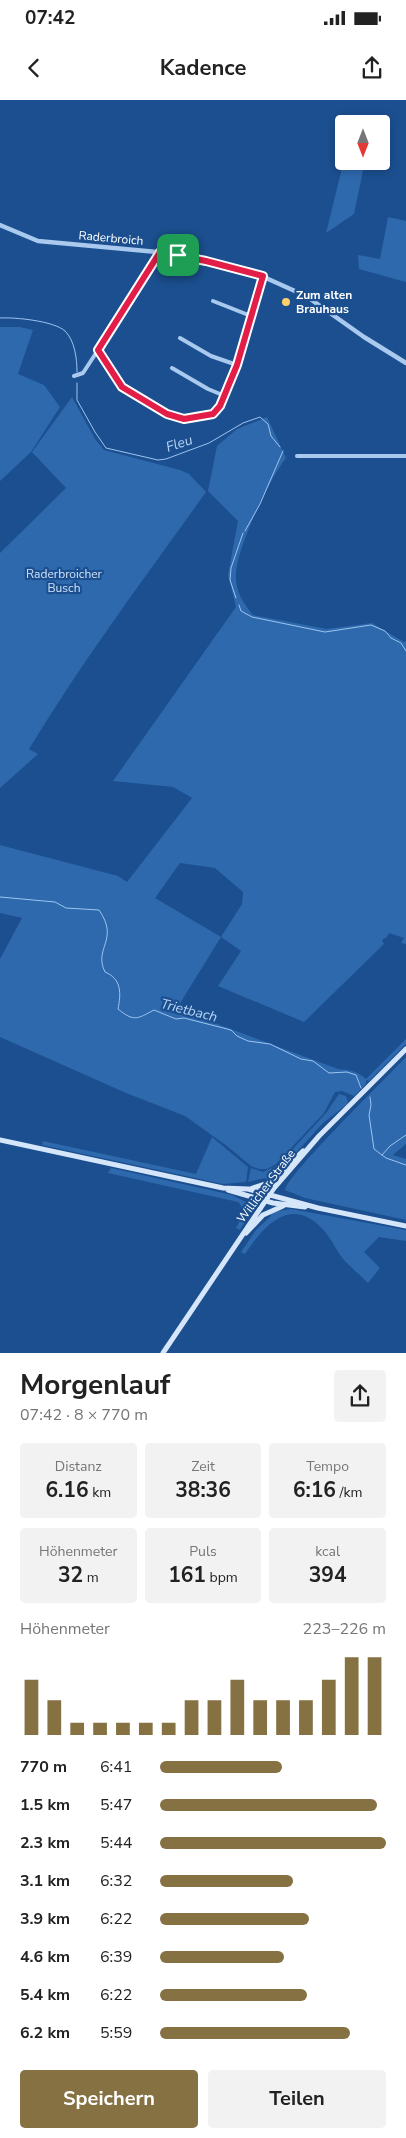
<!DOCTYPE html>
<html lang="de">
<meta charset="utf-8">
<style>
body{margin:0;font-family:"Nunito Sans",sans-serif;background:#f2f2f2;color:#222;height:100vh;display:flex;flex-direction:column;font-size:19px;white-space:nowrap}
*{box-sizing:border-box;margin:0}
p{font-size:16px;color:#767676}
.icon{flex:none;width:28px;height:28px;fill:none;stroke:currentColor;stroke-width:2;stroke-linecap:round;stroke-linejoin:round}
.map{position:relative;height:1253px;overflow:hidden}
.side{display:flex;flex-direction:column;background:#fff;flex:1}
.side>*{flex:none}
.needle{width:32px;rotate:180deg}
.buttons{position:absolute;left:335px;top:15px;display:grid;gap:10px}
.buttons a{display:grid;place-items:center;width:55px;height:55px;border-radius:5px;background:#fff;box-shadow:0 2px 8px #0003;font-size:25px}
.pin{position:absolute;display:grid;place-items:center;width:42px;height:42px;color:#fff;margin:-21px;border-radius:10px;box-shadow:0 2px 8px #0006}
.round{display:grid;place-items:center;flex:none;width:52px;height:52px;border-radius:5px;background:#f2f2f2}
.headline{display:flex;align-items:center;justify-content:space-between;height:85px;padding:0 20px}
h1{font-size:28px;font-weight:700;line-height:38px}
.stats{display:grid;grid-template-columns:repeat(3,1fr);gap:8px;height:85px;padding:5px 20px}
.stats div{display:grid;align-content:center;border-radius:5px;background:#f2f2f2;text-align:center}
.stats b{font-size:21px;font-weight:700}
.stats small{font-size:14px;font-weight:400}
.stats p{font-size:14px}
.chart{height:140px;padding:10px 20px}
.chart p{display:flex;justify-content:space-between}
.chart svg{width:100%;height:90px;margin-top:5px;stroke:#857141;stroke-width:6}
.primary-button{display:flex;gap:10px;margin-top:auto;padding:10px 20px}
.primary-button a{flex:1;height:58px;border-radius:5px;background:#857141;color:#fff;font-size:20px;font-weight:700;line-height:58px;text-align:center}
.primary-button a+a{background:#f2f2f2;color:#222}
ul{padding:0 20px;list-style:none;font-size:16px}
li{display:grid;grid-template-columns:80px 60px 1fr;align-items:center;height:38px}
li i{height:12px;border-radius:6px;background:#857141}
.status{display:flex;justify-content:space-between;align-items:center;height:35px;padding:0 25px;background:#fff;direction:ltr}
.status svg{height:14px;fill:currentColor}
header{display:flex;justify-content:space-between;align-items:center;height:65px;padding:0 20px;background:#fff;font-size:22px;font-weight:700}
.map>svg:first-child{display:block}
</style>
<div class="status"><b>07:42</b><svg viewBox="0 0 49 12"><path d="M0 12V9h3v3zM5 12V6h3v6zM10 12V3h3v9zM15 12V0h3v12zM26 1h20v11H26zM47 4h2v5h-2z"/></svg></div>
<header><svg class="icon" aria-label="back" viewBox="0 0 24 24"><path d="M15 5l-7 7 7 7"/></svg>Kadence<svg class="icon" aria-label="share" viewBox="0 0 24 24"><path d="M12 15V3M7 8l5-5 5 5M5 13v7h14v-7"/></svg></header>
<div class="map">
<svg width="406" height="1253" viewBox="0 0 406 1253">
<rect width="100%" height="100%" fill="#1b4f8f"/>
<path fill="#2e69ad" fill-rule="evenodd" d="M344,60L365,61L354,114L326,133Z
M388,117L406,121V182L359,169L358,155L380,159Z
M0,227H20L33,230L18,274L44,285L60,307L31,352L0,381Z
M72,297L95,339L104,350L180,370L189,374L206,392C146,476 83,560 29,649L38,654L0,688V453L66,388L32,352Z
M267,317L286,358C269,380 237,447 236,474C235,491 243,503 253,515L327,529L372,523L404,542L406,541V844L401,843L404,838L389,833L387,837L382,840L384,844L304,922L218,886L241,851L221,837L174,913L212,922L338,969C350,970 357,971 366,979L406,939V944L369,981L366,980V984L354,996L342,991L335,992L324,1013L276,1064L267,1069H259L251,1066L227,1046L185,1016L126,993L0,937V859L22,818L0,813V745L118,776L127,782L192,698L173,687L113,681L236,507L228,475L238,421L208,391L217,346L237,329ZM180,763L215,768L243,792L242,804L221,837L155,798Z
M406,957V1044L393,1055L406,1059V1120L305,1098L285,1090C287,1075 388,976 406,957Z
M339,994L346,996L348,1002L346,1005L323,1023L273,1078L267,1082L265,1078L248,1082L251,1068L263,1072L278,1065L326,1013Z
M212,1037L248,1067L246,1082L223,1084L42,1045L43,1041L196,1074Z
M111,1068L232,1095L254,1106L240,1130L236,1128C241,1119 246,1109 238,1102L108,1073Z
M291,1109L406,1130V1141L379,1137L364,1152L380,1168L368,1183C362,1177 354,1170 349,1165C339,1157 334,1143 326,1133C294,1094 266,1122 245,1154L241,1152L256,1130L271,1116V1112Z"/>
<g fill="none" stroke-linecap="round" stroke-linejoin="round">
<path stroke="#9cc4f0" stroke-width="1" d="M0,218C15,217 54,221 65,231C75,241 77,259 77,272
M77,283V300L95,332L106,348L158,360L166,359L209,343L243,323L260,317L268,324L271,336L280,347
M245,431L260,404L283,351
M236,498L230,480L231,468L243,433
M239,505L241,511L252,517L325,532L371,525L385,531L391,538L401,543L406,551
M0,797L55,802L66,808L99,810C120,840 93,848 105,872C122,879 121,894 118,909C134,922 137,919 154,910L176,919L184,918L231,930L237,936L248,941L270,944L301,959L313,961L329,973L347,972L356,975L361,988
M370,997L371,1005L369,1015L374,1049L386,1058L406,1065
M382,1055L390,1046L406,1035"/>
<path stroke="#a9c9ee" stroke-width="4" d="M213,201L251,216L263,176
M180,238L211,256L237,265
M98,250C105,261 111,275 121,285C130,295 164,315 177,318C187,320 210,318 218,310C230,297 245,236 251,216
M172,268L208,289L225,296
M74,276L83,273L156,161L160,152
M297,356H406"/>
<path stroke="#a9c9ee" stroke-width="4.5" d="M0,125L38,141L168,153L257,174L306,196L364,237L406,263"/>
<path stroke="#d6e6fa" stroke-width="5" d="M0,1040L223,1088L248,1089L318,1108L406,1126
M250,1089L271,1082L303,1051
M228,1090L273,1103L305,1107
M246,1133L263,1115L283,1106
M163,1253L274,1088L319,1036L406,949"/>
</g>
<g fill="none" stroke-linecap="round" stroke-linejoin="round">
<g stroke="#fff" stroke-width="10">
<path id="route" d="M160,152L206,161L263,176L237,265L220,306L213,314L184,319L167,314L122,287L98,250Z"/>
</g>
<use href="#route" stroke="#e11d48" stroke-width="6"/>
</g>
<circle fill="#ffd166" stroke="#1b4f8f" stroke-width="2" cx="286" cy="202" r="5"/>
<g text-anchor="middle" stroke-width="4.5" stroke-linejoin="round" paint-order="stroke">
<g font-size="12" fill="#fff" stroke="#1b4f8f">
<text transform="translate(111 138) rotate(5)" y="4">Raderbroich</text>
<text transform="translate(266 1086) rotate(-53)" y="4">Willicher Straße</text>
</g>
<g font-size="12" font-weight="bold" fill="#fff" stroke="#1b4f8f" text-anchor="start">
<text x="296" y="199">Zum alten<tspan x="296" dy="14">Brauhaus</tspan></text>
</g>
<g font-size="12" fill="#cfe3fa" stroke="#1b4f8f">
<text x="64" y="478">Raderbroicher<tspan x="64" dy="14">Busch</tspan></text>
</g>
<g font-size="14" font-style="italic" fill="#b5d3f5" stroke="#1b4f8f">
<text transform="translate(179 343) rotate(-18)" y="5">Fleu</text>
<text transform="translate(189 910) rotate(14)" y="5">Trietbach</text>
</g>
</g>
</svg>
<div class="buttons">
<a><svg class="needle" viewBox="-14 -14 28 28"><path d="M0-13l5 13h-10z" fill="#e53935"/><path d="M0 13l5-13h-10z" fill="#767676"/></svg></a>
</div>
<div class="pin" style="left:178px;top:155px;background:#1e9e55"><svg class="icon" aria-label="arrive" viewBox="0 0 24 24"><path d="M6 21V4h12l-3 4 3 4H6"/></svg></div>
</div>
<section class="side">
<div class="headline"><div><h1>Morgenlauf</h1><p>07:42 · 8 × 770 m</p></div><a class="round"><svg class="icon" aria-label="share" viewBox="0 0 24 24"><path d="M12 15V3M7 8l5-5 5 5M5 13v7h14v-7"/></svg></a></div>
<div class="stats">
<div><p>Distanz</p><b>6.16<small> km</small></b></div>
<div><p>Zeit</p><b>38:36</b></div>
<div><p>Tempo</p><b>6:16<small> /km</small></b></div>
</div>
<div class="stats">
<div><p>Höhenmeter</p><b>32<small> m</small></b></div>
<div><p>Puls</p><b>161<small> bpm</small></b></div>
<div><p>kcal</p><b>394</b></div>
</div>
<div class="chart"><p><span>Höhenmeter</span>223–226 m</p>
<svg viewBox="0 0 160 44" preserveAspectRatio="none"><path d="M5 44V17M15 44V27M25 44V38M35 44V38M45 44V38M55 44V38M65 44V38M75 44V27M85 44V27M95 44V17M105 44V27M115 44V27M125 44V27M135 44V17M145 44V6M155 44V6"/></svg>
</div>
<ul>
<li><b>770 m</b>6:41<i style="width:54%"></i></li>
<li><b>1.5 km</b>5:47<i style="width:96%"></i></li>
<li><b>2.3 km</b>5:44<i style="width:100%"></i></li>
<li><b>3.1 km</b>6:32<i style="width:59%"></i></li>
<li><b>3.9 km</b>6:22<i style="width:66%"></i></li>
<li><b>4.6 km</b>6:39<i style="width:55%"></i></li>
<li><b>5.4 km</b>6:22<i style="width:65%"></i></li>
<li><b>6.2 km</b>5:59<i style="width:84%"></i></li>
</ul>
<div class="primary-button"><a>Speichern</a><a>Teilen</a></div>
</section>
